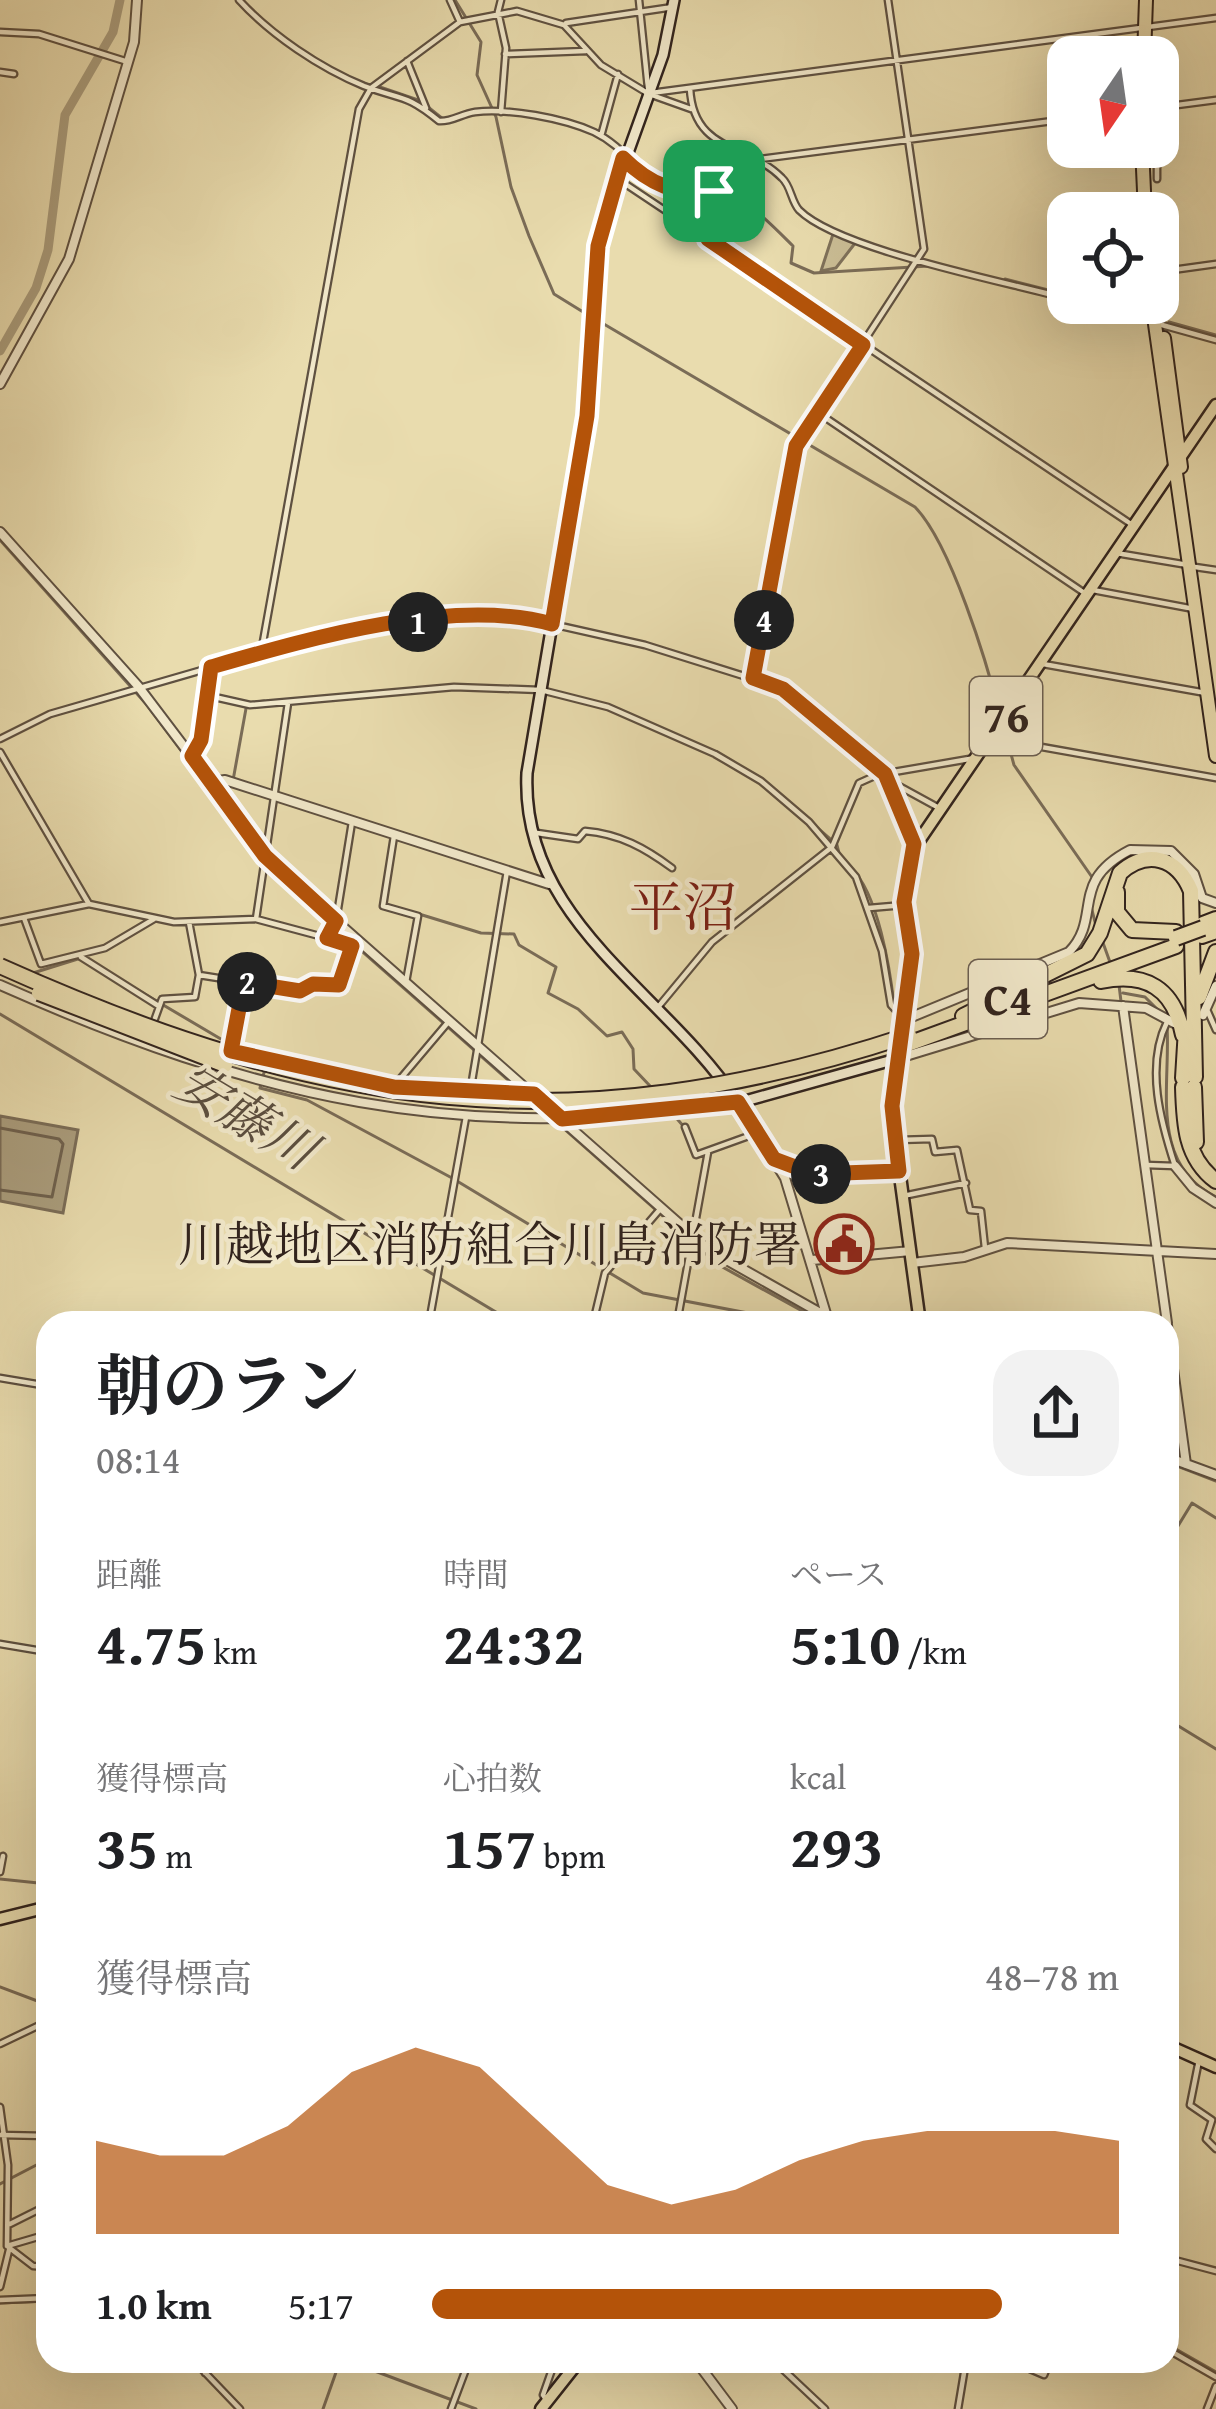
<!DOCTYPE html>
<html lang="ja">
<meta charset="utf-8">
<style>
body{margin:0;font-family:"Gentium Book Plus","Noto Serif JP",serif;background:#f2f2f2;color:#202124;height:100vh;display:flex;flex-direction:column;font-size:45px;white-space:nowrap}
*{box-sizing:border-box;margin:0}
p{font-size:39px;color:#757577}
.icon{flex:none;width:66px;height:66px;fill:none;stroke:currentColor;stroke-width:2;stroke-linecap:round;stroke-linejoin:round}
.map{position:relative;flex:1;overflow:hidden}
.side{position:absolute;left:36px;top:1311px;width:1143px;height:1062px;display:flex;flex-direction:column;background:#fff;border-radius:36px;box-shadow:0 12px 48px #0002}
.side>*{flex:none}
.needle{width:78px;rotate:193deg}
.controls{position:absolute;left:1047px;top:36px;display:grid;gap:24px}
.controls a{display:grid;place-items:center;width:132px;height:132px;border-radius:24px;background:#fff;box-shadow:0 12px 48px #0002;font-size:60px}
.pin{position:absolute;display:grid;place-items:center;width:102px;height:102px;color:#fff;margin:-51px;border-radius:24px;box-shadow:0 6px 18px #0006}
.km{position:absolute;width:60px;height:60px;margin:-30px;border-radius:50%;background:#222;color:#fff;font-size:33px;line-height:60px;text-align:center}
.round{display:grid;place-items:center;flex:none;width:126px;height:126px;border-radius:36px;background:#f2f2f2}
.summary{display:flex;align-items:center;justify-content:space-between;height:204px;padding:0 60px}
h1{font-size:66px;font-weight:700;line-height:90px}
.figures{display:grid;grid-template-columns:repeat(3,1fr);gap:18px;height:204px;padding:12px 60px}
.figures div{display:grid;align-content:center}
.figures b{font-size:60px;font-weight:700}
.figures small{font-size:33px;font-weight:400}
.figures p{font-size:33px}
.chart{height:336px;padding:24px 60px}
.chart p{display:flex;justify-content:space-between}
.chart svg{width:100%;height:216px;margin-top:12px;fill:#b45309;opacity:.7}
ul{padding:0 60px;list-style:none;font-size:39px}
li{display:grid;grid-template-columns:192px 144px 1fr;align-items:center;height:90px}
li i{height:30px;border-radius:15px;background:#b45309}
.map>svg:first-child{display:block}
</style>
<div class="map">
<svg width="1216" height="2409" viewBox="0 0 1216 2409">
<rect width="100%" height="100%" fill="#e9dcae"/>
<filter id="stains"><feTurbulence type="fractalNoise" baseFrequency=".00167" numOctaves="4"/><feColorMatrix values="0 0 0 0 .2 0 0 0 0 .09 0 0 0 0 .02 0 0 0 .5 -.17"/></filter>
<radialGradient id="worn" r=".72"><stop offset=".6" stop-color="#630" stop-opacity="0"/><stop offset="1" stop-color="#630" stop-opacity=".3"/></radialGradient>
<path fill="#cabd95" stroke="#7e7059" stroke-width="3" d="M834,231L856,242L836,268L821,271Z"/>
<path fill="#aa9d7d" stroke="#7a6c57" stroke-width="3" d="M0,1116L78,1130L63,1213L0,1201Z"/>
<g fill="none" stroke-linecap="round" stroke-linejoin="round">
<path stroke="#6e604d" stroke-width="3" d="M0,1128L59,1139L63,1144L52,1197L0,1190"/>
<path stroke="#7a6c57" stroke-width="3" d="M455,0L481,42L477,75L496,117L511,187L529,236L554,294L588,315
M377,86L421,101
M428,107L443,119
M453,117L484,109
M558,118L610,139
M647,174C671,184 690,182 714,188C745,196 771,224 793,246L791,263L814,273L929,266
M1002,283L1005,279L1068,295
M1097,303L1145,316
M597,320L915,507C951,544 987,663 1000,715
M1169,322L1216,335
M0,540L147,705L272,872L524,1094
M429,687L491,686
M548,690L614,707
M286,700L360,694
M264,701L247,703L232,786L360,827
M1003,725L1014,765L1094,880
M710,750L731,761
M760,778L785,799
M805,817L837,845L840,857
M851,868C878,893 890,969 894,1005
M381,904L389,856
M1091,906L1096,926
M419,914L481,933L514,934L519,945L556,967L548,993L578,1009L607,1036L622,1032L633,1049L634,1069L651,1087
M1102,940L1111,965
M33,973L81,958
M126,983L231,1045
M1119,985L1141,1165
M1123,993L1145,997L1160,1012
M0,1014L514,1323
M1167,1026C1171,1084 1148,1164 1216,1197
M266,1065L260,1088L307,1100L452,1178L643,1293L800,1323
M672,1113L685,1128
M554,1120L717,1264L824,1323
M1167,1462L1216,1481
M1167,1544L1192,1503L1216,1518
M1167,1719L1216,1749
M0,1879L48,1884
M0,1987L48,2005
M0,2184L46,2160
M0,2303L48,2301
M1167,2344L1216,2372
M348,2361L476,2409
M810,2398L821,2409
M323,2409L340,2361"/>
<path stroke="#aa9d7d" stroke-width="9" d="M0,351L36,288L48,250L65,115L113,32L120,0"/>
<g stroke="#5f5141" stroke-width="9">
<path id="minor" d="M239,0C271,35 320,68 364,86C401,100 405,93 439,121C452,122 461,114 475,112C508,108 563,118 594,132C642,155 641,202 714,191L733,151
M450,0L460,22
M639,0L648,88
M566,23L673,7
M0,32L39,34L128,62
M505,54L586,51
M407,61L426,108
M0,72L14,74
M690,88C693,153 748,143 782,178C791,186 791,201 799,210C839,250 1008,282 1068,299
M651,93L1216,18
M501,112L506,48L498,12L501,0
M1158,116L1162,107L1216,100
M601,136L618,74
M752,160L1068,119
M618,179L708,239
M1157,179V147
M714,191L709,241L1131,524
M1158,272L1216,264
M1084,303L1149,320
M1162,325L1216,340
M817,412L1083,592
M1116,553L1188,565
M1195,567L1216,570
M1093,590L1194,609
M261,653L359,109L371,88L460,22L517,11L564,25L601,65L649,94L691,109
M1043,664L1206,693
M754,676L796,446L924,249L888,0
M210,696L250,705L454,687L541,690L608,707L715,754L761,781L809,822L856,877L882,951L891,1005L902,1017
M991,738L1216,778
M0,739L50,714L261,653L383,627L507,614L645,645L779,687L882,774L975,758
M0,752L89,904
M885,774L914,844
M886,779L939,808
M537,833L578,839L585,831C620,834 645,848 672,868
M394,836L383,906L418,916L406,982
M869,908L904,905
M24,918L41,964L105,948L154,919
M256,919L288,703
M0,922L89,904L174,922L256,919L327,938L336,921L352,822
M81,957L157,1005
M199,975L300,991L313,984L335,986L352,946L327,938
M659,1006L712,942L832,847L859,783L879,774
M1208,1012L1216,1030
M153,1024L162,999L195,997L199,975L189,922
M231,1051L244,982
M395,1085L450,1020
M470,1093L507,871
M685,1127L696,1155L757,1133
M897,1140L932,1139L935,1152L957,1150L970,1210L981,1211L985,1248
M776,1159L814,1174L899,1171
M1146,1165L1175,1166C1161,1123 1145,1066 1167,1022
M903,1196L966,1183
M429,1323L466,1117
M593,1323L605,1273L662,1207
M677,1323L708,1152
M0,1378L48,1386
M0,1644L48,1652
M0,1872L3,1856
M0,2044L48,2021
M1199,2060L1190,2105L1212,2120L1206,2139L1216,2149
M0,2107L8,2165L7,2246L33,2266L48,2267
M0,2135L48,2136
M44,2136L48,2159
M10,2224L48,2205
M7,2246L48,2234
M1167,2258L1216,2271
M0,2287L9,2250
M0,2300L48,2298
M1167,2349L1216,2377
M194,2361L240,2409
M774,2361L825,2409
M1011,2361L1044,2375L1050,2361
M205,2373L210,2361
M547,2401L543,2395L555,2361
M451,2409L469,2361
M958,2409L966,2361
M1207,2409L1216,2386"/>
</g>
<g stroke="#5f5141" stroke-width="12">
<path id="tertiary" d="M0,384L69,259L134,42L137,0
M0,532L138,686L276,868L709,1250L838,1323
M192,756L201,740L211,667
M212,782L225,780L549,884
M0,985C255,1098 458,1145 738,1103L785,1178L827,1317
M1123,1006L1167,1323
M1203,1015L1216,986
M902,1021L1069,952C1103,917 1068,882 1130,850L1171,851L1194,874L1202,898L1216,903
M896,1059L1079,1003L1146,1008L1174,1023
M1175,1166L1193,1188L1216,1203
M812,1260L911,1251
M912,1263L964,1257L1007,1243L1216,1254
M1167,1325L1186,1464
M1167,1457L1216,1475
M696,2361L732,2409"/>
</g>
<g stroke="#31231d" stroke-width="14">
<path id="secondary" d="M674,0L663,55L601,228L587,416L527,773C520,922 665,991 738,1103L896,1059"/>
</g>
<g stroke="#31231d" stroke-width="15">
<path id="primary" d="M920,1323L892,1117L912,954L904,902L910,854L1216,405
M0,1919L48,1907
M1167,2045L1216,2067
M541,2409L579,2361"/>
</g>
<g stroke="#31231d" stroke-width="16">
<path id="trunk" d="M1144,57L1146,0
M1142,147L1145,213
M1152,303L1216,756
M1164,338L1181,467"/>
</g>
<g stroke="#31231d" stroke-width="18">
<path id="motorway" d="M1117,892V912L1132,930L1176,932
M1203,924L1216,919
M1202,936L1216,931
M1101,981C1146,972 1174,988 1183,1035
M1199,997L1216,952
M963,1016L1087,954L1100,933L1120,873C1147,849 1177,857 1191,891L1195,1077
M908,1044L1176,946
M1183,1078L1186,1029
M1183,1087C1184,1123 1185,1158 1216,1181
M1194,1087L1196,1142"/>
</g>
<use href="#minor" stroke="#f1e8ca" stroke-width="4.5"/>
<use href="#tertiary" stroke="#f1e8ca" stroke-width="8"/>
<use href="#secondary" stroke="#f1e8ca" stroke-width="9"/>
<use href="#primary" stroke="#e9dcae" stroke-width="10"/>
<use href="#trunk" stroke="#e9dcae" stroke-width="12"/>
<use href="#motorway" stroke="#e9dcae" stroke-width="14"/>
<g stroke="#31231d" stroke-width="18" stroke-linecap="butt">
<path id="motorway-bridge" d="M1176,938L1203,928
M0,966C321,1110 568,1148 909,1035
M39,993L225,1065"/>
</g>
<use href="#motorway-bridge" stroke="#e9dcae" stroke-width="14"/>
</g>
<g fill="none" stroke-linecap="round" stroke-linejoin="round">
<g stroke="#fff" stroke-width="24">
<path id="route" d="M623,158C649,184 677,196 714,191L708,239L863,345L796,446L753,678L783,689L885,774L914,844L904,902L912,954L892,1106L899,1171L814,1174L774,1159L738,1102L562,1119L534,1094L394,1087L231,1051L244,982L300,991L313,984L339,985L352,946L327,938L336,921L265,856L192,756L201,740L211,667C308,639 453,596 552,624L587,416L598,246Z"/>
</g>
<use href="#route" stroke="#b45309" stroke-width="15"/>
</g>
<defs>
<g id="civic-ring" transform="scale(3)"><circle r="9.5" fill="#f1e8ca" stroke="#8f2418" stroke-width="1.5"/><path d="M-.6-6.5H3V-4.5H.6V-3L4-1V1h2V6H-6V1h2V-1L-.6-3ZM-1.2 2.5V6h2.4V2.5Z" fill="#8f2418"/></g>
</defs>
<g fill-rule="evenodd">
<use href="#civic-ring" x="844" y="1244"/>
</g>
<g text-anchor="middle" stroke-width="9" stroke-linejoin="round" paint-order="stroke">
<g fill="#f1e8ca" stroke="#6b5e51" stroke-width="3">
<rect x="970" y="677" width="72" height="78" rx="9"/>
<rect x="969" y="960" width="78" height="78" rx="9"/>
</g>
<g font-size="45" font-weight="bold" fill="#31231d">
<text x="1006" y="732">76</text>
<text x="1008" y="1015">C4</text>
</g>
<g font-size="48" fill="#31231d" stroke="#f1e8ca" text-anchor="end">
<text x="802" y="1261">川越地区消防組合川島消防署</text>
</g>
<g font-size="51" font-style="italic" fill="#5b4e3f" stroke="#f1e8ca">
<text transform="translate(246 1116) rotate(31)" y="18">安藤川</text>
</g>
<g font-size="54" fill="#7a1f14" stroke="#f1e8ca">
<text x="683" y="926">平沼</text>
</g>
</g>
<rect width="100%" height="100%" filter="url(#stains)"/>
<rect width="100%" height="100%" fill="url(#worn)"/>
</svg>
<div class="controls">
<a><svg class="needle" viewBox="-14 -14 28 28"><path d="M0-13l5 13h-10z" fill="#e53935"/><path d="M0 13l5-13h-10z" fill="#757577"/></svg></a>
<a><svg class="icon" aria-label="locate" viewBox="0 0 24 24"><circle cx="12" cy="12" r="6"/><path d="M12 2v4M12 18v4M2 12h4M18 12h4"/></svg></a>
</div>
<div class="pin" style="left:714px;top:191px;background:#1e9e55"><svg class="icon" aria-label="arrive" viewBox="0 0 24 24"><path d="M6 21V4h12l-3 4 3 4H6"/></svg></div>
<b class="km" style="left:418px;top:622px">1</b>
<b class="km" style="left:247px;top:982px">2</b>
<b class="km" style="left:821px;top:1174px">3</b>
<b class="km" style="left:764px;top:620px">4</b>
<section class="side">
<div class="summary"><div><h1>朝のラン</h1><p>08:14</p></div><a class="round"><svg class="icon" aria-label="share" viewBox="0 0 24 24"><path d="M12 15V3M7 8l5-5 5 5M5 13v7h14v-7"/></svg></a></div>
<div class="figures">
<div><p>距離</p><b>4.75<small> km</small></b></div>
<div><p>時間</p><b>24:32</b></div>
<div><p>ペース</p><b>5:10<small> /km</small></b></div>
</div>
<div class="figures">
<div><p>獲得標高</p><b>35<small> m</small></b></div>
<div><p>心拍数</p><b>157<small> bpm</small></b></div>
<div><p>kcal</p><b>293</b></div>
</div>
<div class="chart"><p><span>獲得標高</span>48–78 m</p>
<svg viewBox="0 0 160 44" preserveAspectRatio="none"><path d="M0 44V25L10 28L20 28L30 22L40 11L50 6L60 10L70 22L80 34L90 38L100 35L110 29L120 25L130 23L140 23L150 23L160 25V44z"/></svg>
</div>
<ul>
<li><b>1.0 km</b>5:17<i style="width:83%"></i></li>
</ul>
</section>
</div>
